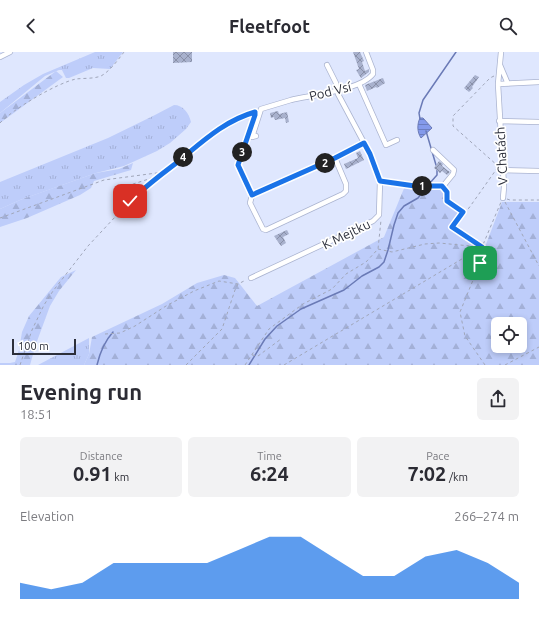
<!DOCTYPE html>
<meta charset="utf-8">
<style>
body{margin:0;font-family:Ubuntu,sans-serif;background:#f2f2f3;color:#2b2b33;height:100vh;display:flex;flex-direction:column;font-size:15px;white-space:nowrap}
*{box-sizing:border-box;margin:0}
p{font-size:13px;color:#7c7c81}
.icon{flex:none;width:22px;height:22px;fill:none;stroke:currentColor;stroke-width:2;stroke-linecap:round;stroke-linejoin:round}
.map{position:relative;height:313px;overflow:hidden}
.drawer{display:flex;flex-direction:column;background:#fff;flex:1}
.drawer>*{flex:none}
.tools{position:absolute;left:491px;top:265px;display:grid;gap:8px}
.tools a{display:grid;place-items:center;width:36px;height:36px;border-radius:6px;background:#fff;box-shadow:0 2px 6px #0003;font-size:20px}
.scale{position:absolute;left:12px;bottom:10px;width:64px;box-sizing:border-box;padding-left:4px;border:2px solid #2c2f3b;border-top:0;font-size:11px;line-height:14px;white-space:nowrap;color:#2c2f3b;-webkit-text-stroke:3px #fff;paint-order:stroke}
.pin{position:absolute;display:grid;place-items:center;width:34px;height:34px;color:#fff;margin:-17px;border-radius:8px;box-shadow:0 2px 6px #0006}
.km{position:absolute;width:20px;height:20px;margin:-10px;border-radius:50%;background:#222;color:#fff;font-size:11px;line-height:20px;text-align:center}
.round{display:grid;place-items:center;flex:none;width:42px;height:42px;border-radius:6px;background:#f2f2f3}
.summary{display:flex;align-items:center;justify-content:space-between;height:68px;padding:0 20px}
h1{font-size:22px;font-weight:700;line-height:30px}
.stats{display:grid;grid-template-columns:repeat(3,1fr);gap:6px;height:68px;padding:4px 20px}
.stats div{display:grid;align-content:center;border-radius:6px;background:#f2f2f3;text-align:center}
.stats b{font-size:20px;font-weight:700}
.stats small{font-size:11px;font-weight:400}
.stats p{font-size:11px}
.chart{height:112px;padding:8px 20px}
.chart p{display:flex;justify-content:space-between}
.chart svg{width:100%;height:72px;margin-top:4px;fill:#1a73e8;opacity:.7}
header{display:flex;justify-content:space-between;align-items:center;height:52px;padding:0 20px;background:#fff;font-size:18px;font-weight:700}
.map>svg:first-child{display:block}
</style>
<header><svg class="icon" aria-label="back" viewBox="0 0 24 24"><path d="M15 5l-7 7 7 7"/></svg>Fleetfoot<svg class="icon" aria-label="search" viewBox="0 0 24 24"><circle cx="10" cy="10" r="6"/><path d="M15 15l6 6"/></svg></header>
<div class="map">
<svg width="539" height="313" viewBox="0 0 539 313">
<defs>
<pattern id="grass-tufts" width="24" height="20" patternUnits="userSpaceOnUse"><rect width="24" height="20" fill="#becdfa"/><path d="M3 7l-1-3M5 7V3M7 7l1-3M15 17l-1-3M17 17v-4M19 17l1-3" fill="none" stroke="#a3b0d7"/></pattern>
<pattern id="forest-firs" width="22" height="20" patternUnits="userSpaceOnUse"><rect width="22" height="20" fill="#becdfa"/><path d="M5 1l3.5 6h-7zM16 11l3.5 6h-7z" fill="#a3b0d7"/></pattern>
<pattern id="water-rules" width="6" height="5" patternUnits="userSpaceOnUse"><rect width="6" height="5" fill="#849aeb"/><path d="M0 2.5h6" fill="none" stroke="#6c7ec0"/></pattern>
<pattern id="building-cross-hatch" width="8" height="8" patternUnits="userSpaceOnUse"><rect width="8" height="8" fill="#a8b1cd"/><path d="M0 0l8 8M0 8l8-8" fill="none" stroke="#8990a8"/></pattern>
</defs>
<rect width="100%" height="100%" fill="#dfe7fe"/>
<path fill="url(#grass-tufts)" d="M95,0H123L110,17L93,16L69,26H66L62,18H59L45,24L0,61V50L24,33L43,22Z
M174,53C183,53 189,61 191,70L186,77L170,91L157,99L124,114L96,121L20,148L0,157V130L108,86L153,64Z
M89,286V302L84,313H38Z"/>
<path fill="url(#forest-firs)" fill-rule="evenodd" d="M56,19L63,25L0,71V61Z
M133,111L131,118L94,129L91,136L80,143L27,166L0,175V157L20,148L45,139L96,121L119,117Z
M405,134H444L446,146L463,160L454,174L485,195L502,150H539V313H84L89,302L92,285L162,252L197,231L224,223L235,226L257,254L384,185ZM498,272H520V294H498Z
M76,218L59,239L50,254L36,292L30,313H0V311H10L15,310L19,298L22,280L29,264L61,225Z"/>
<path fill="url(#water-rules)" stroke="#6a7ab6" d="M420,66H423L432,76L421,86C417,80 417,72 420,66Z"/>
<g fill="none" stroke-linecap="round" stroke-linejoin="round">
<path stroke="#6a7ab6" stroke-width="1.5" d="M420,67L419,61L423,48L456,0
M426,79L436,113
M429,132L437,123V117
M97,313C100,300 104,290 113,280
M249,313L265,287L277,274L301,257L344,238L362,224L379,215L384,210L388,198L394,173L398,161L404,154L418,146L427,135"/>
</g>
<path fill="url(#building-cross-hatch)" d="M173,0H192V10L173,11Z
M353,0H360L364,9L362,10L365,19L369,17V20L361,26L356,18L359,17Z
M475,23L479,25L472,35L473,36L469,40L464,36Z
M383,26L385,31L377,36L376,35L367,39L365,33Z
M278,59L279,62L287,60L289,70L286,71L285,66L275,68L274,65L271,66L270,61Z
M360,99L364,108L346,117L344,112L358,106L356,101Z
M439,109L443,112L442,114L450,120L447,123L442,119L440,121L434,116Z
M287,178L289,182L283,185L286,191L281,194L274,184Z"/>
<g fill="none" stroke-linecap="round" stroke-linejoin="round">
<g stroke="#abb4d0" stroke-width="6">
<path id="minor" d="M501,0L498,32L504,135L503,146
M0,5L10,0
M500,13L508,32
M359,32L386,93L397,88
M498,32L539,30
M499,69L539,70
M256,84L252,85L261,57C271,54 281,51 291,48C312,43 361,38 373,22V18L366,0
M335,106L346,132V139L343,142L266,178L263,177L250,151L252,143L335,106L364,91
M502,118L539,119
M380,129L415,134L444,133L453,122L454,118L433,98
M252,143L238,113L255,63V60
M251,226L373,169L379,163L380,129L370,102L338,42L336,31L327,13"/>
</g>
<path stroke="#a0a6b9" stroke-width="1" stroke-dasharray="3 3" stroke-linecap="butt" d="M494,24L490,26L453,64V74L498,114
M0,71C13,57 57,31 76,27C84,26 93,27 101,24C110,19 118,8 124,0
M127,134L158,124
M445,137L447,140V149L463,160L452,175L481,194
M507,147L510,148H539
M505,150L539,214
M463,160L469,156L498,115
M0,166L104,128L164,120
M378,197L392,200L425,192L439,191L481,195
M105,282L120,281L135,274L166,254L194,239L219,229L238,232
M252,303L258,304L281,287
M20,313L32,278L44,253L53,239L88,194L130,149L151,129L203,88L224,73L250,61
M186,313L222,277L235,238L238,232L246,228
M245,313L269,277L303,252L332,237L346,222L366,210L378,197L381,168
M284,313L482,195
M485,313L465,284L460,260L480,211L482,195L501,150
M505,313L539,295"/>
<use href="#minor" stroke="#fff" stroke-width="4.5"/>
</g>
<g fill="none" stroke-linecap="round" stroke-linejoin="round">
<g stroke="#fff" stroke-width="8">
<path id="route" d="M130,149C144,136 159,124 175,112C200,92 223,69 255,60V63L238,113L252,143L335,106L364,91L370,102L380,129L415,134H442L447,140V149L463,160L452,175L482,195L480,211"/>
</g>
<use href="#route" stroke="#1a73e8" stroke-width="5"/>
</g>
<g text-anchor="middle" stroke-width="3.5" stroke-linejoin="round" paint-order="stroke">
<g font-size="13" fill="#2c2f3b" stroke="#fff">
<text transform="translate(330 39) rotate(-14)" y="5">Pod Vsí</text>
<text transform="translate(501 104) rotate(-93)" y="5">V Chatách</text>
<text transform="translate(346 182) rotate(-26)" y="5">K Mejtku</text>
</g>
</g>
</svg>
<div class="tools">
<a><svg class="icon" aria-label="locate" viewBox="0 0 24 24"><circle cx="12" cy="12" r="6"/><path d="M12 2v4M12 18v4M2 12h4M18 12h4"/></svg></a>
</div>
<div class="scale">100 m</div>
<div class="pin" style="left:480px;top:211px;background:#1e9e55"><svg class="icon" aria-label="arrive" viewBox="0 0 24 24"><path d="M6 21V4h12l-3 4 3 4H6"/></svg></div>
<div class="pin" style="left:130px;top:149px;background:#d93025"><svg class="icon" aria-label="check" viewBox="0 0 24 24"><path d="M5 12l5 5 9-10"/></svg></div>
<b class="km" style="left:422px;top:134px">1</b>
<b class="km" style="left:325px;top:111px">2</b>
<b class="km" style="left:242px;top:100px">3</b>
<b class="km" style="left:183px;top:105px">4</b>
</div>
<section class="drawer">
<div class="summary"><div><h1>Evening run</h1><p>18:51</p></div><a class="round"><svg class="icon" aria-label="share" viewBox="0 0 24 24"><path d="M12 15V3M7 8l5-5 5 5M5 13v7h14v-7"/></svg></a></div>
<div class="stats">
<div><p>Distance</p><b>0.91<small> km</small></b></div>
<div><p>Time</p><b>6:24</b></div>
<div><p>Pace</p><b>7:02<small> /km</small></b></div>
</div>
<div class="chart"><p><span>Elevation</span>266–274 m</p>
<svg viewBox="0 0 160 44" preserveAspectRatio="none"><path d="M0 44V34L10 38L20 34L30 22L40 22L50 22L60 22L70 14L80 6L90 6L100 18L110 30L120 30L130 18L140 14L150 22L160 34V44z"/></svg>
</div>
</section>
